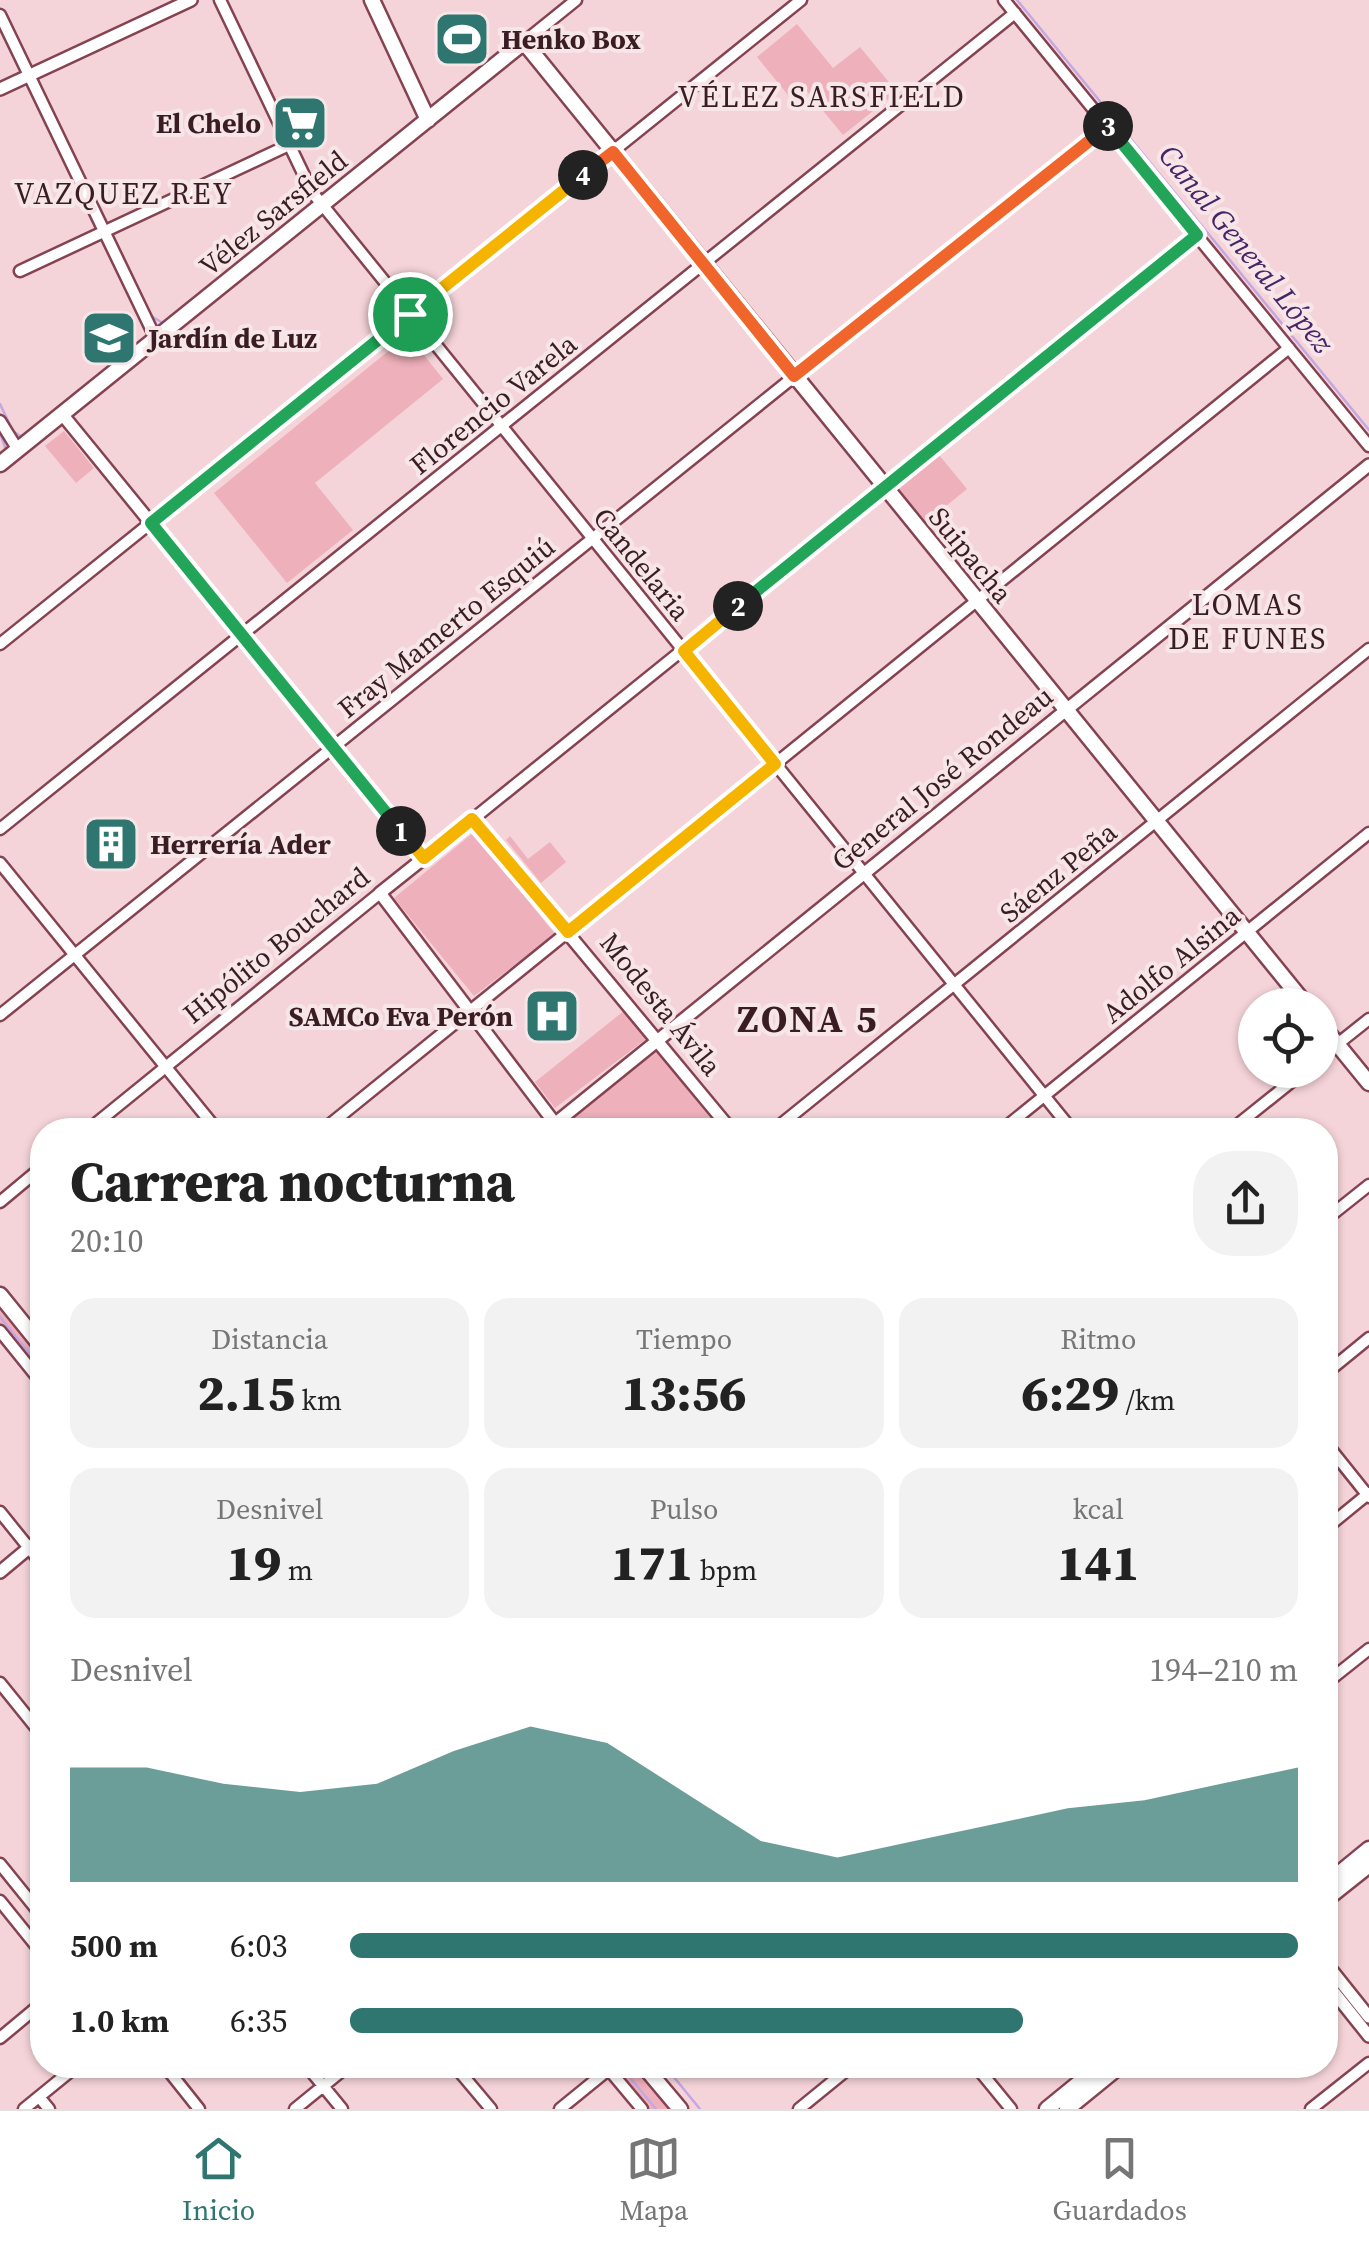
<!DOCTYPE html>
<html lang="es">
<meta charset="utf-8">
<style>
body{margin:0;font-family:"Source Serif 4",serif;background:#f2f2f2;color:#222;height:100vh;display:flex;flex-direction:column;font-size:38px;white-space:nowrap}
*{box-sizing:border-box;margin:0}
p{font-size:32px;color:#767676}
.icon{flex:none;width:55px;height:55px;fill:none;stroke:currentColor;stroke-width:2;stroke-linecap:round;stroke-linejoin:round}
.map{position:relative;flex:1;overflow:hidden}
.side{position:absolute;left:30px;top:1118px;width:1308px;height:960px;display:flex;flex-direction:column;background:#fff;border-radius:40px;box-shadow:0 2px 8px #0004}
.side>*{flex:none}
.fabs{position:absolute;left:1238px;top:988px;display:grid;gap:20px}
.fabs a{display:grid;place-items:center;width:100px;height:100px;border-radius:50%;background:#fff;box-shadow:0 2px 8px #0004;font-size:50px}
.pin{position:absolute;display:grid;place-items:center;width:85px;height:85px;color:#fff;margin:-42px;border:5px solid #fff;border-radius:50%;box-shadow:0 2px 10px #0007}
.km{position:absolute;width:50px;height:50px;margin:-25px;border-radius:50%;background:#222;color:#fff;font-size:28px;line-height:50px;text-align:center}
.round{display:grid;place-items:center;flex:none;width:105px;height:105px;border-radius:40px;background:#f2f2f2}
.summary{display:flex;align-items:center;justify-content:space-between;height:170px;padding:0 40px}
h1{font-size:55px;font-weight:800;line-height:75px}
.figures{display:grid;grid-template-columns:repeat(3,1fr);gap:15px;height:170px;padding:10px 40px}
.figures div{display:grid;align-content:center;border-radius:25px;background:#f2f2f2;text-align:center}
.figures b{font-size:50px;font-weight:800}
.figures small{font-size:28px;font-weight:400}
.figures p{font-size:28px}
.chart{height:280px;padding:20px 40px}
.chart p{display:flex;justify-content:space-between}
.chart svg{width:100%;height:180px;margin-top:10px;fill:#2e766f;opacity:.7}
ul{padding:0 40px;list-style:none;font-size:32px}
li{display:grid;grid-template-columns:160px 120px 1fr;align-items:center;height:75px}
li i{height:25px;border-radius:12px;background:#2e766f}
.tabs{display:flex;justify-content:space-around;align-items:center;height:140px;border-top:2px solid #e0e0e0;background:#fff;font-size:28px;color:#767676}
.tabs a{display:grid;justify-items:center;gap:5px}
.tabs .current{color:#2e766f}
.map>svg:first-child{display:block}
</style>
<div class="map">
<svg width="1369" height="2109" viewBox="0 0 1369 2109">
<rect width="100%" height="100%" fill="#f5d4d9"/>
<path fill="#eeb0bb" d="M797,24L833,68L860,47L897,92L843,135L806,90L792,100L757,57Z
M408,335L443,379L315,483L353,530L287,583L214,493Z
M64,431L94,468L76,483L45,446Z
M939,455L967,489L925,523L897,488Z
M473,833L555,934L474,996L394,898Z
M510,836L528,859L550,842L566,862L541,883L506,840Z
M625,1010L646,1039L555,1108L535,1082Z
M657,1050L720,1130H570L565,1124Z
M0,1304L42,1355V1377L0,1326Z
M620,2065H636L673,2109H650L619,2074Z"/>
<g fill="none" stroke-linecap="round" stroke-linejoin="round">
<path stroke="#c4a8e1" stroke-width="2.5" d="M1017,0L1369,430
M151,316L163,323
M0,404L13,431L23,438
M0,433L6,450
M0,1317L42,1369
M664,2065L700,2109
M622,2068L656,2109"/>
<g stroke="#854352" stroke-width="15">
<path id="minor" d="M220,0L312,192L1072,1130
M1004,0L1369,446
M0,15L156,339
M524,42L576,0
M20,271L289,145
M0,421L18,450
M0,644L801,0
M473,819L1197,235
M0,829L1015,13
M0,863L217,1130
M0,1015L1107,125
M1320,1058L1369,1019
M88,1130L380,893
M323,1130L1289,348
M774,1130L1369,649
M1002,1130L1369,833
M1231,1130L1306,1070
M0,1202L42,1167
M1325,1220L1369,1185
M0,1331L42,1383
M1325,1374L1369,1338
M1325,1442L1369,1497
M0,1512L42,1564
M1325,1529L1369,1493
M0,1683L42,1735
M1325,1684L1369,1649
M0,1864L42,1916
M0,1901L42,1953
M0,2038L42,2003
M164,2065L199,2109
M306,2065L342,2109
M454,2065L491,2109
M975,2065L1011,2109
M606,2066L642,2109
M39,2097L49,2109
M24,2109L78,2065
M295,2109L349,2065
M560,2109L614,2065
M799,2109L853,2065
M1311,2109L1369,2063"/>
</g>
<g stroke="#854352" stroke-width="16">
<path id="tertiary" d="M0,89L191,0
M62,414L424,858
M547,1130L1369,465
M560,1130L380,893L473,819L731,1130
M0,1572L42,1537
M1325,1962L1369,2017
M1325,1981L1369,2036"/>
</g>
<g stroke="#854352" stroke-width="19">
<path id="secondary" d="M372,0L428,120
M0,464L524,42L1306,1005
M1320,1023L1369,1083
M0,1295L42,1347
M1325,1885L1369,1849
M1325,1900L1369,1865
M643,2065L680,2109
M1047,2109L1101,2065
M1067,2109L1121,2065"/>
</g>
<use href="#minor" stroke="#fff" stroke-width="10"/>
<use href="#tertiary" stroke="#fff" stroke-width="11"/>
<use href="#secondary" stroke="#fff" stroke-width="14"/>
</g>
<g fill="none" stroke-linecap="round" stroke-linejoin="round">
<g stroke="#fff" stroke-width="20">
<path id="split-1" d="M401,831L151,523L410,314"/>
</g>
<g stroke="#fff" stroke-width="20">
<path id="split-2" d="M401,831L424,858L472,819L568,932L775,764L684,651L738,606"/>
</g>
<g stroke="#fff" stroke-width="20">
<path id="split-3" d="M738,606L1197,235L1108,126"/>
</g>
<g stroke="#fff" stroke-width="20">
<path id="split-4" d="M583,175L613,152L794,376L1108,126"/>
</g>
<g stroke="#fff" stroke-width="20">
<path id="split-5" d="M410,314L583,175"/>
</g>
<use href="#split-1" stroke="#22a559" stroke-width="12"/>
<use href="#split-2" stroke="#f5b400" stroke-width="12"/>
<use href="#split-3" stroke="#22a559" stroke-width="12"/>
<use href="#split-4" stroke="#f0652b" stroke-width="12"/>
<use href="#split-5" stroke="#f5b400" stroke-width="12"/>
</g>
<defs>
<g id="stadium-square" transform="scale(2.875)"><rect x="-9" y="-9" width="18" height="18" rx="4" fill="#2e766f" stroke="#f7e6e8"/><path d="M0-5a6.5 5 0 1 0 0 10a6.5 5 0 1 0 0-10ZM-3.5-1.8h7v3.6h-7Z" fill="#fff"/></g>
<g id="supermarket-square" transform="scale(2.875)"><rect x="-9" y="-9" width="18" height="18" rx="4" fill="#2e766f" stroke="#f7e6e8"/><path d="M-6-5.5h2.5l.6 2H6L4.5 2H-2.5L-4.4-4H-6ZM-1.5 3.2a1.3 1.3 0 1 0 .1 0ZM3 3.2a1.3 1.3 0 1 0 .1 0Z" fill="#fff"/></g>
<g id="school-square" transform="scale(2.875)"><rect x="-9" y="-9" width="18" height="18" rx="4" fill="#2e766f" stroke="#f7e6e8"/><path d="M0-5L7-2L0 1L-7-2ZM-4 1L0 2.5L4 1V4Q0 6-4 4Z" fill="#fff"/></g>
<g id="building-square" transform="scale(2.875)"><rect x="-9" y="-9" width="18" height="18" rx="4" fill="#2e766f" stroke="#f7e6e8"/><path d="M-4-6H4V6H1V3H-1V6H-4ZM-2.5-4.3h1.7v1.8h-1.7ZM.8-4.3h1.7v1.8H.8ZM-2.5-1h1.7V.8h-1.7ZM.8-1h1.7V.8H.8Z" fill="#fff"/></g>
<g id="hospital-square" transform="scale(2.875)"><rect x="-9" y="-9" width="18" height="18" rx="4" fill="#2e766f" stroke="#f7e6e8"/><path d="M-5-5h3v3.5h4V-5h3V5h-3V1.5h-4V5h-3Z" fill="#fff"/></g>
</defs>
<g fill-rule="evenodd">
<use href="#stadium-square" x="462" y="39"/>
<use href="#supermarket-square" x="300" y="123"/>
<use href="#school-square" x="109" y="338"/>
<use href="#building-square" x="111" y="844"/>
<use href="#hospital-square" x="552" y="1016"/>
</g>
<g text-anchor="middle" stroke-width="8" stroke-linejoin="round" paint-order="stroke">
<g font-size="28" font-weight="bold" fill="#3a1d23" stroke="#f7e6e8" text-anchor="start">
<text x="501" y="49">Henko Box</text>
<text x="261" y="133" text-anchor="end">El Chelo</text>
<text x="148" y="348">Jardín de Luz</text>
<text x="150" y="854">Herrería Ader</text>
<text x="513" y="1026" text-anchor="end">SAMCo Eva Perón</text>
</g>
<g font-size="28" fill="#3a1d23" stroke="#f7e6e8">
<text transform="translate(273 213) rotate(-39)" y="10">Vélez Sarsfield</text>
<text transform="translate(493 404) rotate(-39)" y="10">Florencio Varela</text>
<text transform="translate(971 555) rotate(51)" y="10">Suipacha</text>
<text transform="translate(642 564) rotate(51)" y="10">Candelaria</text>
<text transform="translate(446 627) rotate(-39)" y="10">Fray Mamerto Esquiú</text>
<text transform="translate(942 778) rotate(-39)" y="10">General José Rondeau</text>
<text transform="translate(1058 872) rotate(-39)" y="10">Sáenz Peña</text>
<text transform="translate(276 945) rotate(-39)" y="10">Hipólito Bouchard</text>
<text transform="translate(1171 964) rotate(-39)" y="10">Adolfo Alsina</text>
<text transform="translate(661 1004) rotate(51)" y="10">Modesta Ávila</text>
</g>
<g font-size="30" letter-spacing="2.5" fill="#3a1d23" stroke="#f7e6e8">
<text x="822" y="107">VÉLEZ SARSFIELD</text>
<text x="124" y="204">VAZQUEZ REY</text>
<text x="1248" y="615">LOMAS<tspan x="1248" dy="34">DE FUNES</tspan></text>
</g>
<g font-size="30" font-style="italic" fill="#492467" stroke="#f7e6e8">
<text transform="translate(1246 249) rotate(51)" y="10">Canal General López</text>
</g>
<g font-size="38" font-weight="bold" letter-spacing="2.5" fill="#3a1d23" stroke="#f7e6e8">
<text x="808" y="1032">ZONA 5</text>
</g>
</g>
</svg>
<div class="fabs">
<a><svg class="icon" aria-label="locate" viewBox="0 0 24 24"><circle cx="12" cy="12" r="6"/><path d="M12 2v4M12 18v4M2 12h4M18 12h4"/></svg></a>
</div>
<div class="pin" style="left:410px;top:314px;background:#1e9e55"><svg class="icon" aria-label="arrive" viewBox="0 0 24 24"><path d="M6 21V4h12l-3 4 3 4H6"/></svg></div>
<b class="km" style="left:401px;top:831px">1</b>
<b class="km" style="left:738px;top:606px">2</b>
<b class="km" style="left:1108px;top:126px">3</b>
<b class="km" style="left:583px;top:175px">4</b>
<section class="side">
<div class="summary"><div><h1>Carrera nocturna</h1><p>20:10</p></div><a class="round"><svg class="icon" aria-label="share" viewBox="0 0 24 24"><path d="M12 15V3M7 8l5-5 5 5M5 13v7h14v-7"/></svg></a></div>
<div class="figures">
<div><p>Distancia</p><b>2.15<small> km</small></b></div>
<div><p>Tiempo</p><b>13:56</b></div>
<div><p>Ritmo</p><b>6:29<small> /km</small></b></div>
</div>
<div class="figures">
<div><p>Desnivel</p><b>19<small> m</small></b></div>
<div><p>Pulso</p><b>171<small> bpm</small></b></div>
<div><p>kcal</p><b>141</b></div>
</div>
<div class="chart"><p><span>Desnivel</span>194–210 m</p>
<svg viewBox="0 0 160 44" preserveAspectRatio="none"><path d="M0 44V16L10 16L20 20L30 22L40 20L50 12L60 6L70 10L80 22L90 34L100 38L110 34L120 30L130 26L140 24L150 20L160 16V44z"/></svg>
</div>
<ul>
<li><b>500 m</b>6:03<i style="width:100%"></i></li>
<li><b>1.0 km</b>6:35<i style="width:71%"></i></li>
</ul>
</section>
</div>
<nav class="tabs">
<a class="current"><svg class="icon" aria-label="home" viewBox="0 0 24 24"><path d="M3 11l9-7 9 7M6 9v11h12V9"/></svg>Inicio</a>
<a><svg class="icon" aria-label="map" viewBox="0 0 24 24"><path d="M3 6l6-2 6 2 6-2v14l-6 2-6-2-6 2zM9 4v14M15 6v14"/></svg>Mapa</a>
<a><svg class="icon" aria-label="saved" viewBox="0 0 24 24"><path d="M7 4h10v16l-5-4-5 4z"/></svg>Guardados</a>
</nav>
